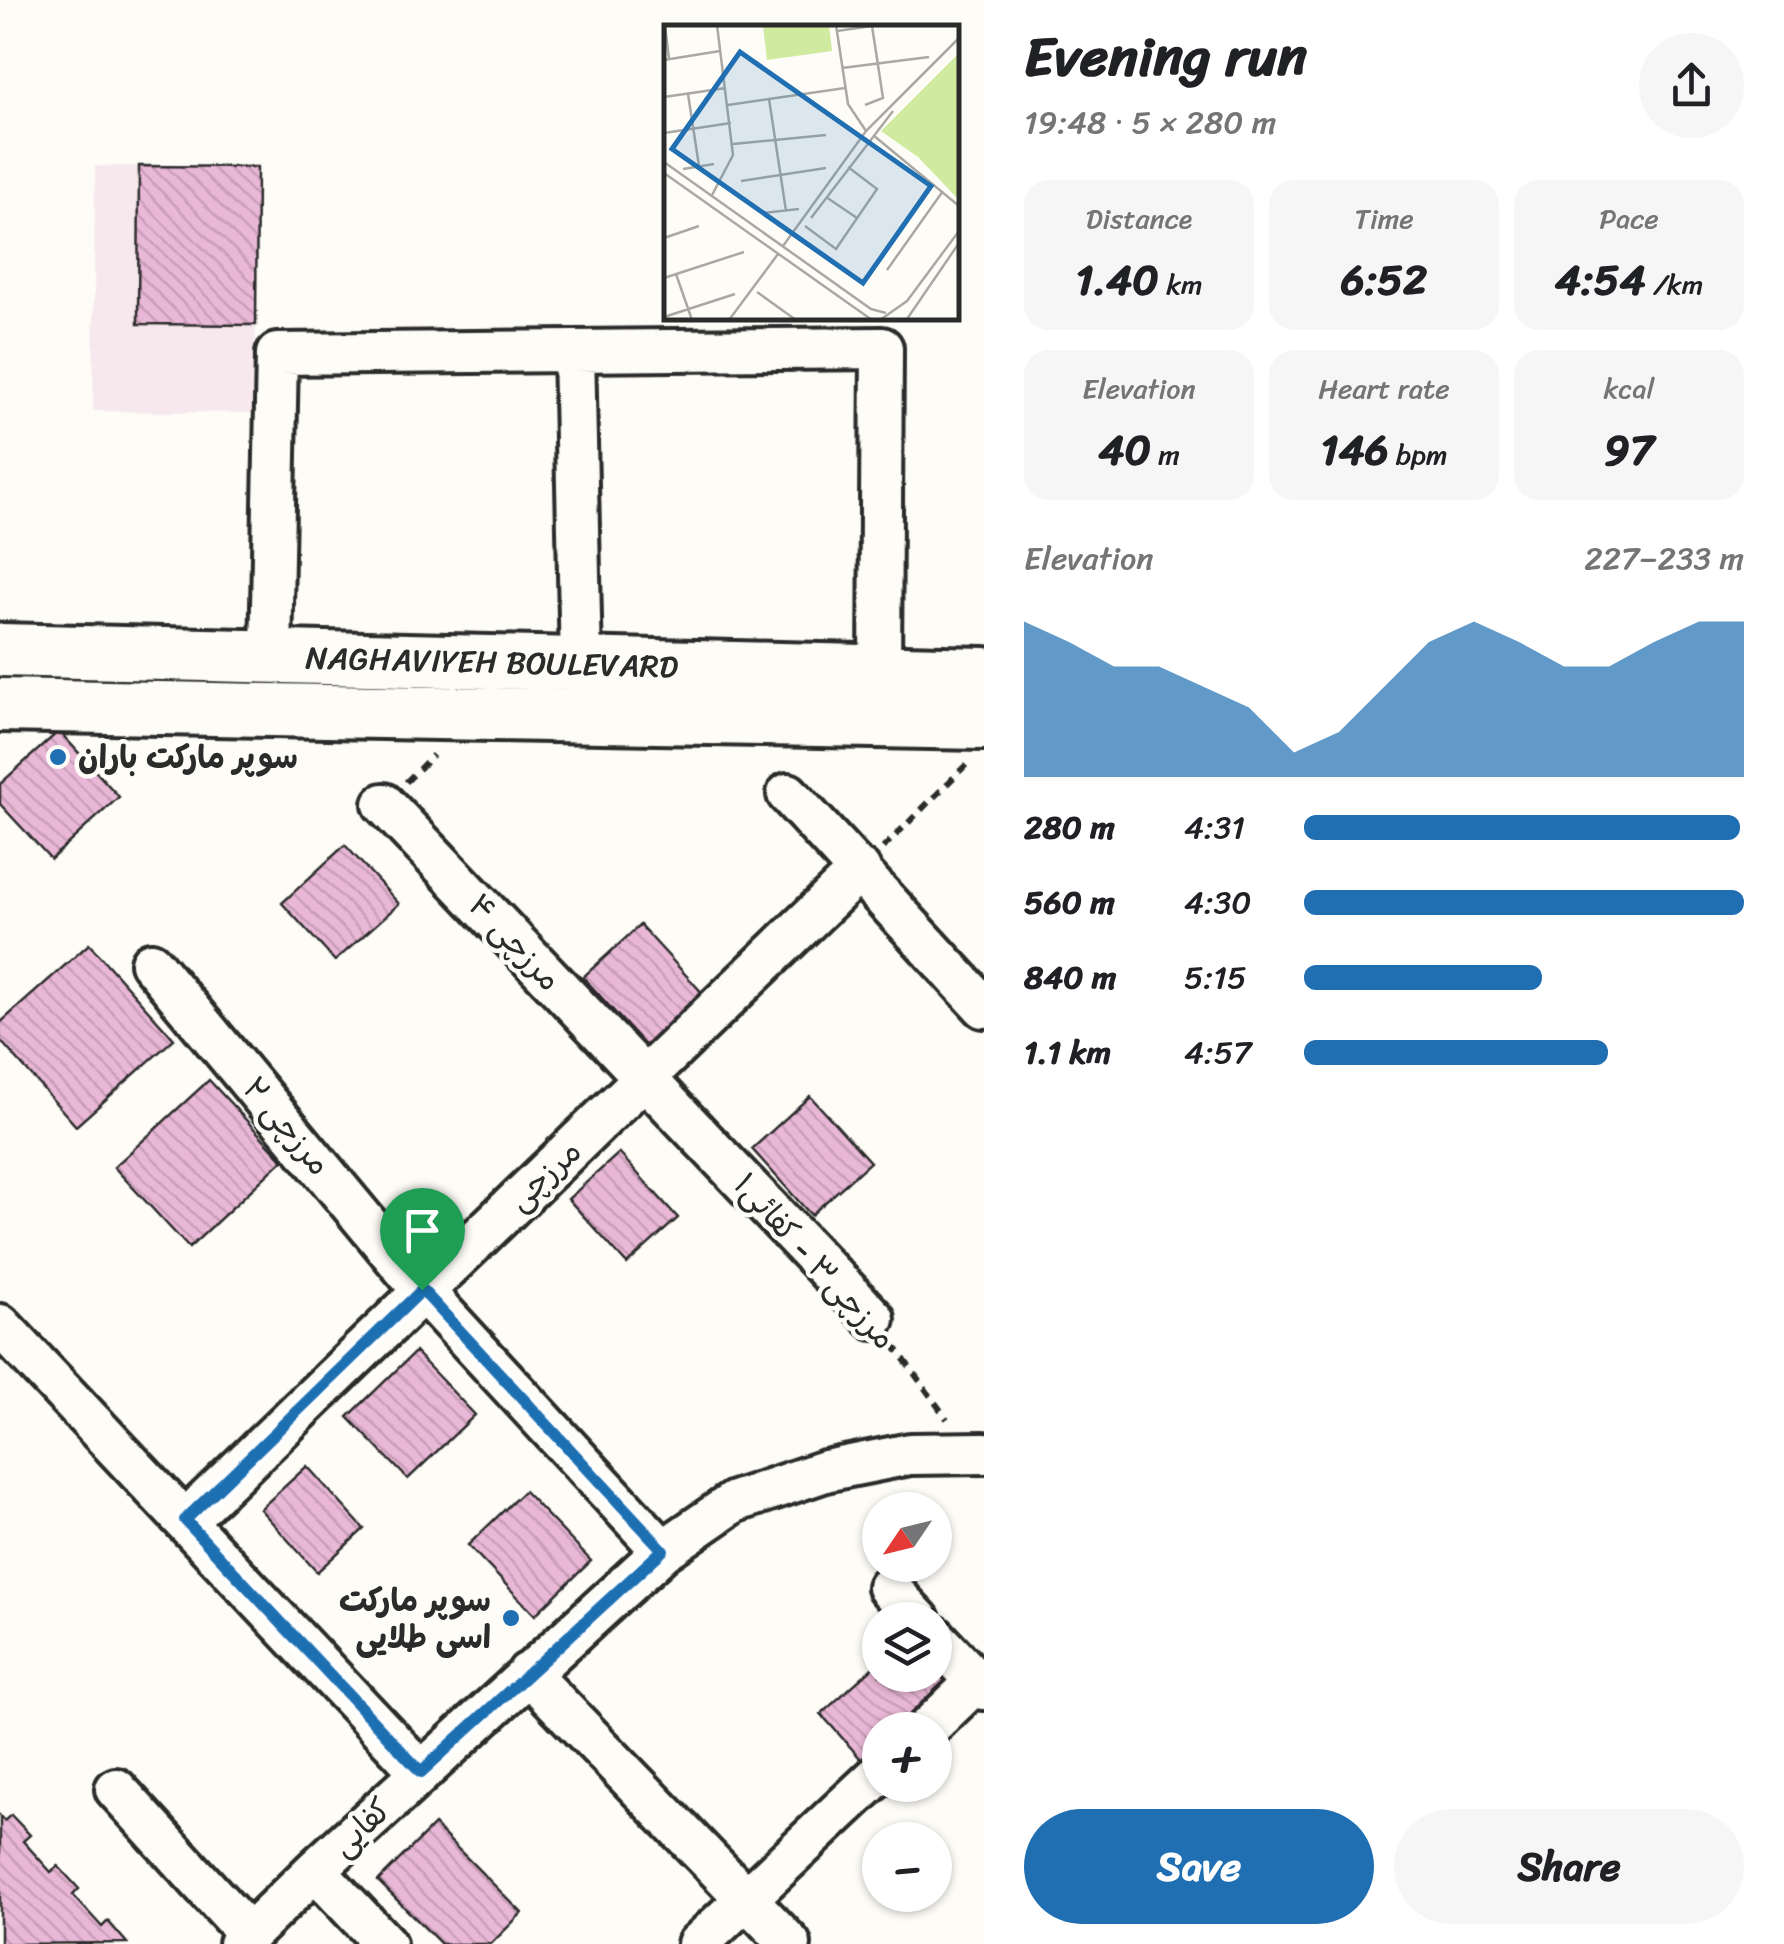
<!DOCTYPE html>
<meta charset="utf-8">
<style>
body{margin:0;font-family:Sriracha,"Playpen Sans Arabic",sans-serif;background:#f6f6f6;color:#202124;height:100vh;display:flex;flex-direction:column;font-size:38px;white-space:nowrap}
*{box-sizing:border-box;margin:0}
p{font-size:32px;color:#757577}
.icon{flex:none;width:55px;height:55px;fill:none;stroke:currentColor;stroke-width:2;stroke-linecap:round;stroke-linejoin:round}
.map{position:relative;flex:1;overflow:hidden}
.panel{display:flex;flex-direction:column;background:#fff;width:800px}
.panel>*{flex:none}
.needle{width:65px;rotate:235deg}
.tools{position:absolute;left:862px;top:1492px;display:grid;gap:20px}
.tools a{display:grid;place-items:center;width:90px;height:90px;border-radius:50%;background:#fff;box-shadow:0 2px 8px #0004;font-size:50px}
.pin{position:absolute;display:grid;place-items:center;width:85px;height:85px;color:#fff;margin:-102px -42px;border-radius:50% 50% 50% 0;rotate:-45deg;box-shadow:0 0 10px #0007}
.pin .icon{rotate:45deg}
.round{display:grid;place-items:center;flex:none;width:105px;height:105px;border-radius:52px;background:#f6f6f6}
.overview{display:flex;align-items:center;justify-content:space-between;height:170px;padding:0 40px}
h1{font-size:55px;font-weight:700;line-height:75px}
.stats{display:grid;grid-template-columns:repeat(3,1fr);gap:15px;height:170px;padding:10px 40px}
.stats div{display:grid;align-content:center;border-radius:25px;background:#f6f6f6;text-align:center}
.stats b{font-size:42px;font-weight:700}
.stats small{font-size:28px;font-weight:400}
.stats p{font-size:28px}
.chart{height:280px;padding:20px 40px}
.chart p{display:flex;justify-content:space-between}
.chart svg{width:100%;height:180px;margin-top:10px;fill:#1f6fb2;opacity:.7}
.primary-button{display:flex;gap:20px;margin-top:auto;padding:20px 40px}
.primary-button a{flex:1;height:115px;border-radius:60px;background:#1f6fb2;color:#fff;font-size:40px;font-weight:700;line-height:115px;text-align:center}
.primary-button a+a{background:#f6f6f6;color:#202124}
ul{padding:0 40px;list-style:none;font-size:32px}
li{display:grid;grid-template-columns:160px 120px 1fr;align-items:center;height:75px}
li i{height:25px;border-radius:12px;background:#1f6fb2}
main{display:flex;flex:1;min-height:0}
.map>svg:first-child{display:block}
</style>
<main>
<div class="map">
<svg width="984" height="1944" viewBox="0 0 984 1944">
<defs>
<pattern id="building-back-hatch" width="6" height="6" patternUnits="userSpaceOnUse" patternTransform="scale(2.5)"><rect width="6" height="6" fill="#eab8d7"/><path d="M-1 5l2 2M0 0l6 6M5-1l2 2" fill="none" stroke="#c99eb9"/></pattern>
</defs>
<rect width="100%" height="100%" fill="#fdfcf7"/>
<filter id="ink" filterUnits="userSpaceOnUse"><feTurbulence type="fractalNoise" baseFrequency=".01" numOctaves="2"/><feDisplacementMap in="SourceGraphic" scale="20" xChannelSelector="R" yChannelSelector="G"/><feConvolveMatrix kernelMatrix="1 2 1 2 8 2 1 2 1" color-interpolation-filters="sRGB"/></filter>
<g filter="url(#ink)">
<path fill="#f7e8ed" d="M95,166L257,167L255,413L93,411Z"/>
<path fill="url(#building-back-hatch)" stroke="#2b2b2b" stroke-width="2.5" d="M139,166L257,167L256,325L138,324Z
M59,731L119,797L51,859L0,804V784Z
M345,845L399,904L335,961L282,903Z
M640,925L705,996L647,1048L583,977Z
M89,944L174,1039L76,1126L0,1040V1023Z
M209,1080L283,1160L189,1248L114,1167Z
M810,1096L870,1162L811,1215L752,1149Z
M619,1153L678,1218L627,1264L568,1199Z
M415,1352L475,1415L408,1479L348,1417Z
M307,1466L364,1529L317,1572L260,1509Z
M524,1491L591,1561L535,1615L468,1545Z
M935,1660L959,1686L911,1730H880V1758L869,1768L821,1714L880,1661V1675H935Z
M11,1815L30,1835L23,1841L51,1872L58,1866L79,1889L73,1895L102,1927L108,1921L127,1943L0,1944V1816L4,1821Z
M434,1825L522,1913L491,1944H441L378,1881Z"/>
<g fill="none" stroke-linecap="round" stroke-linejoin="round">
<g stroke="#2b2b2b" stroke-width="48">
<path id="minor" d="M574,351L581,663
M271,657L277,354L882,348L880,672
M788,794L984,1007
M384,804L874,1319
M151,963L422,1290L663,1551
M0,1325L421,1772
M185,1521L860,870
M888,1587L919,1620
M935,1637L984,1689
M528,1673L790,1944
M926,1730L977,1681
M116,1789L249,1935
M315,1870L385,1944
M239,1944L315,1870L663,1551L734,1502L825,1471L910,1454L984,1453
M698,1944L880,1773"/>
</g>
<g stroke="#2b2b2b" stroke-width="60">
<g id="major">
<path id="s1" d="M0,650L984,674"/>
<path d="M0,705L984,723"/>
</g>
</g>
<path stroke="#2b2b2b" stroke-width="6" stroke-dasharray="10 8" stroke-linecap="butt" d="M406,782L433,755
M883,848L966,765
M893,1344L947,1419"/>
<use href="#minor" stroke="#fdfcf7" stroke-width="40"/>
<use href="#major" stroke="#fdfcf7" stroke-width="52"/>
</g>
</g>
<g fill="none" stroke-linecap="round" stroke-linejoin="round" filter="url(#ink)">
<g stroke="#fff" stroke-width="20">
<path id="route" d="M422,1290L663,1550L421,1772L185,1520Z"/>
</g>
<use href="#route" stroke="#1f6fb2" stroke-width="12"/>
</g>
<g fill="#1f6fb2" stroke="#fdfcf7" stroke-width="4">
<circle cx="58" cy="757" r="10"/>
<circle cx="511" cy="1618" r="10"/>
</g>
<g text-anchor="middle" stroke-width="9" stroke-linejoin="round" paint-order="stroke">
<g font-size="32" fill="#2b2b2b" stroke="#fdfcf7">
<text dy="11" stroke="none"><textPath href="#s1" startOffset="492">NAGHAVIYEH BOULEVARD</textPath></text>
<text transform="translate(515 942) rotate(47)" y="11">مرزچی ۴</text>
<text transform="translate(287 1126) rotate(50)" y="11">مرزچی ۲</text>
<text transform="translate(544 1175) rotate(-43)" y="11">مرزچی</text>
<text transform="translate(815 1261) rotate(48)" y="11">مرزچی۳ - کفائی۱</text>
<text transform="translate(361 1827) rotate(-43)" y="11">کفایی</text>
</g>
<g font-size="32" font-weight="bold" fill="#2b2b2b" stroke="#fdfcf7" text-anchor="start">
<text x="78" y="768">سوپر مارکت باران</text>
<text x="491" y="1611" text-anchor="end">سوپر مارکت<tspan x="491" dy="37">اسی طلایی</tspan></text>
</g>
</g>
<g transform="translate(664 25)">
<rect width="295" height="295" fill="#fdfcf7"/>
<path d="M99,0H165L168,26L103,35ZM295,28V175L254,132L217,106Z" fill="#d0eaa0"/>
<path fill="none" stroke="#a9a8a5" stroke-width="2.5" d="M1,0L5,34M172,0L184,79L202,106M173,6L215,0M0,35L56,26M178,43L265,32M24,69L35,141M0,72L62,63M105,74L122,186M64,80L181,63M201,80L219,73L208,1M0,108L67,98M209,110L295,181M69,119L162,110M0,137L207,284L222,288M19,144L50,139M0,148L208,295M77,156L162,143M47,172L69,130L53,0M162,172L193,193M99,188L135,184M147,193L229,86M141,201L172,224L213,164L184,142M0,213L35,201M119,221L202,106L295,13M223,245L279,166M12,249L28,295M0,253L80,227M93,267L132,295M0,292L71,269M243,294L295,218M65,295L114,229M216,295L243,276L295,206"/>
<path fill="#1f6fb2" fill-opacity="0.15" stroke="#1f6fb2" stroke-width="5" d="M76,27L267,161L199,258L8,124Z"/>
<rect width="295" height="295" fill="none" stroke="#2b2b2b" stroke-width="5"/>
</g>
</svg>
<div class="tools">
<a><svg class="needle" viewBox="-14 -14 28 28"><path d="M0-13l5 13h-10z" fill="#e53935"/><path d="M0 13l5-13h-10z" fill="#757577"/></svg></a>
<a><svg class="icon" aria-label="layers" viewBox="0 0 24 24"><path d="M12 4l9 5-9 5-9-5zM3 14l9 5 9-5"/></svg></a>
<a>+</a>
<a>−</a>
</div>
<div class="pin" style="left:422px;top:1290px;background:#1e9e55"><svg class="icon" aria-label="arrive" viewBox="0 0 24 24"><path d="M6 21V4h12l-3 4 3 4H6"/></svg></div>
</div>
<section class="panel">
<div class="overview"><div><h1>Evening run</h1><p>19:48 · 5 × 280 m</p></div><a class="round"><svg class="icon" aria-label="share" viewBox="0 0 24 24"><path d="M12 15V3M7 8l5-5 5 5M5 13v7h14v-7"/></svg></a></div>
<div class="stats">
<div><p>Distance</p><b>1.40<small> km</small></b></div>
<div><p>Time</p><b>6:52</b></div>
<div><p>Pace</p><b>4:54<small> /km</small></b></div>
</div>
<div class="stats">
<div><p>Elevation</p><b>40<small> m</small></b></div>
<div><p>Heart rate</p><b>146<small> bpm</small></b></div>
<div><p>kcal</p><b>97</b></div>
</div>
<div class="chart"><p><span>Elevation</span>227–233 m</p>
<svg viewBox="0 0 160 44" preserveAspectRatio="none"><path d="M0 44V6L10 11L20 17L30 17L40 22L50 27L60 38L70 33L80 22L90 11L100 6L110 11L120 17L130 17L140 11L150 6L160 6V44z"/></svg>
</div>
<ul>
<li><b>280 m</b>4:31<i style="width:99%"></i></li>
<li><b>560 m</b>4:30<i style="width:100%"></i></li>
<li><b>840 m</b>5:15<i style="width:54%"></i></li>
<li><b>1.1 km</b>4:57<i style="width:69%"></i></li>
</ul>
<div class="primary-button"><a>Save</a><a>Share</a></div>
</section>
</main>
